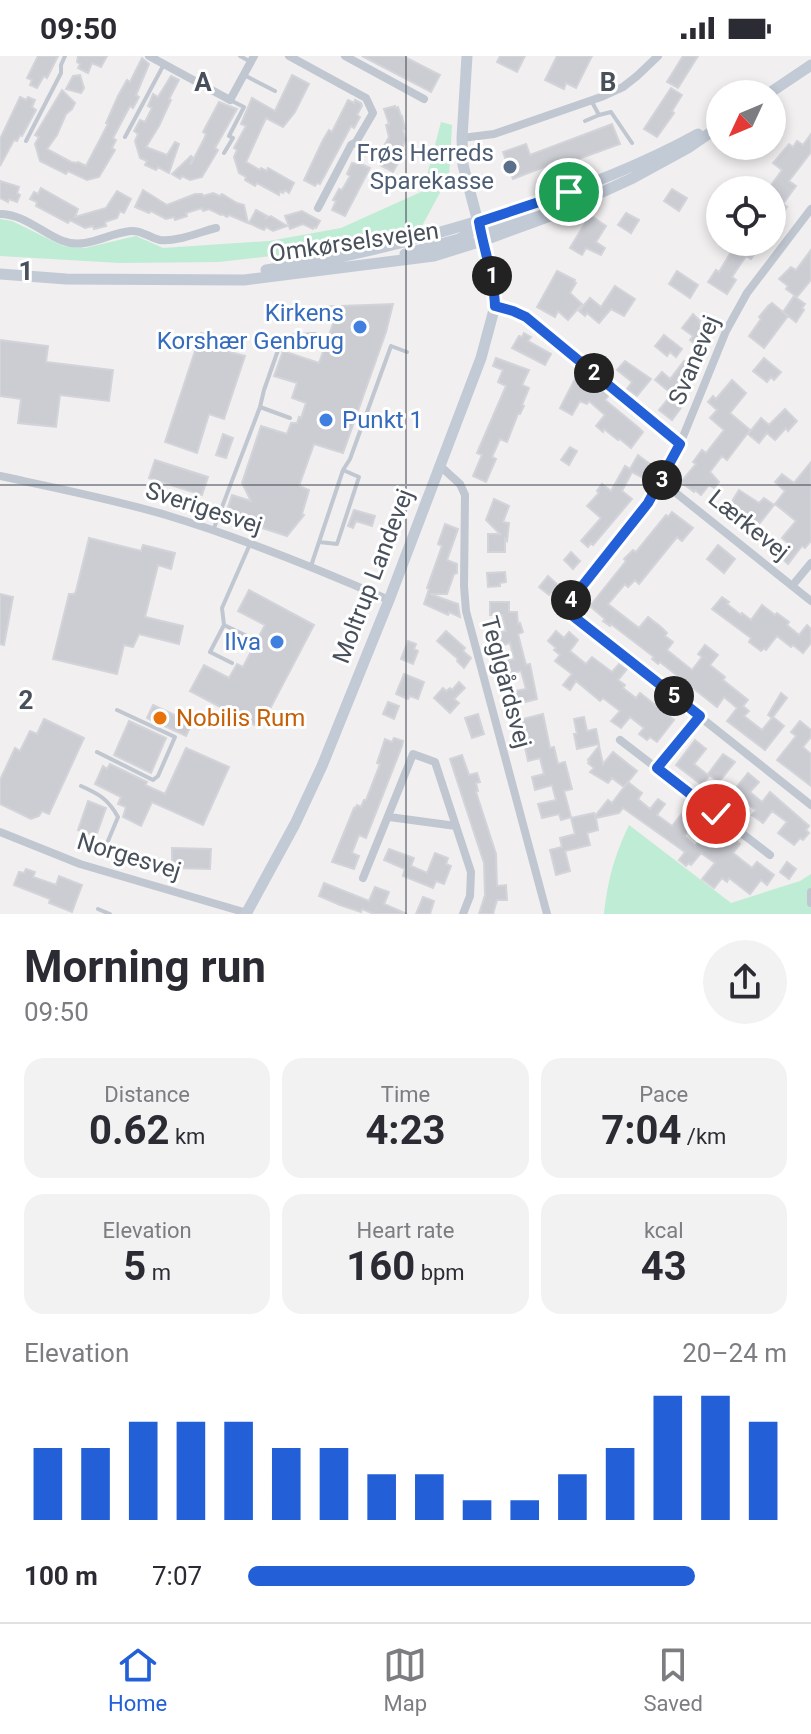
<!DOCTYPE html>
<meta charset="utf-8">
<style>
body{margin:0;font-family:Roboto,sans-serif;background:#f2f2f3;color:#2b2b33;height:100vh;display:flex;flex-direction:column;font-size:30px;white-space:nowrap}
*{box-sizing:border-box;margin:0}
p{font-size:26px;color:#7c7c81}
.icon{flex:none;width:44px;height:44px;fill:none;stroke:currentColor;stroke-width:2;stroke-linecap:round;stroke-linejoin:round}
.map{position:relative;height:858px;overflow:hidden}
.sheet{display:flex;flex-direction:column;background:#fff;flex:1}
.sheet>*{flex:none}
.needle{width:52px;rotate:226deg}
.buttons{position:absolute;left:706px;top:24px;display:grid;gap:16px}
.buttons a{display:grid;place-items:center;width:80px;height:80px;border-radius:50%;background:#fff;box-shadow:0 4px 12px #0003;font-size:40px}
.pin{position:absolute;display:grid;place-items:center;width:68px;height:68px;color:#fff;margin:-34px;border:4px solid #fff;border-radius:50%;box-shadow:0 2px 8px #0007}
.km{position:absolute;width:40px;height:40px;margin:-20px;border-radius:50%;background:#222;color:#fff;font-size:22px;line-height:40px;text-align:center}
.round{display:grid;place-items:center;flex:none;width:84px;height:84px;border-radius:42px;background:#f2f2f3}
.summary{display:flex;align-items:center;justify-content:space-between;height:136px;padding:0 24px}
h1{font-size:44px;font-weight:700;line-height:60px}
.metrics{display:grid;grid-template-columns:repeat(3,1fr);gap:12px;height:136px;padding:8px 24px}
.metrics div{display:grid;align-content:center;border-radius:20px;background:#f2f2f3;text-align:center}
.metrics b{font-size:40px;font-weight:700}
.metrics small{font-size:22px;font-weight:400}
.metrics p{font-size:22px}
.chart{height:224px;padding:16px 24px}
.chart p{display:flex;justify-content:space-between}
.chart svg{width:100%;height:144px;margin-top:8px;stroke:#2360d7;stroke-width:6}
ul{padding:0 24px;list-style:none;font-size:26px}
li{display:grid;grid-template-columns:128px 96px 1fr;align-items:center;height:60px}
li i{height:20px;border-radius:10px;background:#2360d7}
.status{display:flex;justify-content:space-between;align-items:center;height:56px;padding:0 40px;background:#fff;direction:ltr}
.status svg{height:22px;fill:currentColor}
.tabs{display:flex;justify-content:space-around;align-items:center;height:112px;border-top:2px solid #e1e1e2;background:#fff;font-size:22px;color:#7c7c81}
.tabs a{display:grid;justify-items:center;gap:4px}
.tabs .on{color:#2360d7}
.map>svg:first-child{display:block}
</style>
<div class="status"><b>09:50</b><svg viewBox="0 0 49 12"><path d="M0 12V9h3v3zM5 12V6h3v6zM10 12V3h3v9zM15 12V0h3v12zM26 1h20v11H26zM47 4h2v5h-2z"/></svg></div>
<div class="map">
<svg width="811" height="858" viewBox="0 0 811 858">
<rect width="100%" height="100%" fill="#f1efef"/>
<path fill="#bfecd5" d="M441,66L452,69L449,120L422,170L364,184L298,197L219,206L120,207L0,200V163L12,165L63,190L85,192L136,180L163,192L269,185L341,172L423,135Z
M629,769L731,847L800,825L811,818V858H604C608,823 614,801 629,769Z"/>
<path fill="#cccdd3" stroke="#d3d4da" stroke-width="2" d="M38,0H58L47,22L44,20L37,32L30,29L32,24L27,22Z
M78,0H107L101,11L92,7L88,17L78,12L80,8L77,6Z
M362,0H403L440,19L431,36Z
M500,0H525L517,16L497,6Z
M557,0H592L576,32L566,27L564,33L545,24Z
M683,0H698L678,32L667,26Z
M142,2L149,8L136,39L139,41L133,52L130,50L113,82L116,84L112,92L115,94L99,121L87,124L68,115L66,118L40,105L35,88L39,81L35,79L62,34L75,47L72,53L66,58L57,79L47,93L71,106L77,107L78,106L86,110L108,68L106,67L118,40L127,24L130,26Z
M80,19L84,32L81,37L66,33L73,20Z
M292,19L309,28L295,56L283,71L266,62L246,106L260,114L261,112L267,115L268,112L294,127L289,137L285,134L283,137L280,135L279,139L257,127L255,130L245,124L246,121L239,117L234,101L237,94L234,92L246,70L241,68L252,42L275,55Z
M171,20L179,24L169,43L171,44L159,70L146,91L167,99L175,86L179,88L169,117L158,111L156,114L145,109L147,105L140,102L135,85L138,78L134,75L140,64L145,66L152,52L148,50L153,38L158,41Z
M671,32L682,39L672,55L674,57L657,81L644,73Z
M20,41L26,44L28,41L35,44L32,51L36,54L22,80L20,79L17,85L14,84L0,110V83Z
M348,44L354,47L355,44L361,47L362,50L357,59L360,61L354,72L351,70L320,128L317,127L315,130L304,124L323,84L329,74L332,76Z
M219,46L237,53L215,92L218,94L202,121L190,124L182,120L180,123L172,118L191,100L193,102L190,107L191,108L204,83L206,78L203,76Z
M395,50V52L398,51L401,60H402L405,73L403,74L406,84L402,92L405,94L393,116L380,109L384,101L381,99L383,92L389,81L386,69L389,68L384,53Z
M612,68L620,88L551,113L549,109L513,123L503,96L526,88L530,99Z
M811,78V96L789,125L796,130L783,148L787,151L779,163L772,158V144L776,138L769,132L782,114L773,107L789,88L793,91L797,85L803,89Z
M357,106L370,112L345,160L332,154L336,145L333,144L339,133L342,134L350,120L347,118L352,107L356,108Z
M0,125L19,131L17,137L20,139L17,146L9,143L8,146L0,142Z
M41,132L78,153L75,161L106,152L117,135L131,143L124,157L120,155L117,162L105,166L106,170L94,173L93,170L85,172L70,164L68,167L36,150L37,146L30,143L34,136L38,138Z
M672,133L687,142L679,155L664,145Z
M143,134L167,149L195,138H202L203,140L213,137L220,140L222,138L237,147L244,149L248,167L229,159L227,161L222,158L221,159L209,153L203,155L202,152L186,157L187,160L175,164L174,161L166,163L151,155L149,157L135,151Z
M256,154L267,160L266,162L271,160L287,170L273,175L266,171L264,174L257,171L249,167Z
M302,155L320,165L316,172L314,171L313,173L303,168L290,173L285,160Z
M626,157L639,164L631,177L618,169Z
M590,159L606,170L596,186L605,192L601,199L586,192L582,199L570,192Z
M737,186H747L758,193L751,203L746,200L732,221L736,224L727,238L708,226L716,214L719,216Z
M811,194V224L797,241L786,233L788,230L779,223L791,211L796,214Z
M557,215L575,224L574,226L576,227L570,237L582,248L568,264L558,255L555,261L537,251Z
M677,215L698,229L690,242L669,228Z
M615,230L635,243L624,260L611,253L599,267L587,257L585,260L579,255L590,242L601,251Z
M794,240L805,248L802,252L804,254L796,266L783,256L788,260L764,292L749,280L761,263L759,261L768,250L772,247L783,256Z
M393,248L386,276L343,397L314,388L299,430L309,434L302,458L304,459L287,480L225,460L232,439L251,445L242,427L261,370L287,378L291,367H297L299,361L301,362L306,347L292,342L297,327L274,320L283,295L319,307L335,262L282,264L286,252Z
M693,258L700,265L699,267L712,277L700,292L690,284L693,280L682,272Z
M201,277L233,287L230,296L245,300L224,363L209,358L197,397L165,386Z
M524,277L531,281L528,285L551,298L545,309L512,292L519,280L522,281Z
M664,279L682,293L676,301L670,296L667,300L655,290Z
M0,284L48,290L46,306L113,314L109,345L60,339L56,371L18,367L21,343L0,340Z
M496,302L529,314L522,329L529,332L522,349L524,350L520,358H518L507,386L500,383L492,401L496,403L486,426L473,420L482,399L477,397L506,330L498,326L503,314L493,310Z
M764,302L781,316L774,324L771,321L767,326L753,315Z
M625,305L651,323L637,340L627,333L632,326L617,314Z
M684,305L695,315L685,328L688,331L675,347L681,352L672,364L659,354L672,338L655,324L662,316L670,323Z
M575,323L600,337L603,334L609,339L605,344L639,372L643,376L631,392L620,383L618,384L604,373L603,376L596,370L605,359L589,345L587,348L580,345L572,359L560,352Z
M732,324L746,337L730,357L750,374L727,404L722,400L710,416L719,426L714,432L709,429L701,439L695,434L694,436L681,426L696,408L693,406L702,394L706,397L724,374L710,362L717,354L708,346L713,340L716,343Z
M785,353L797,365L788,375L786,372L775,384L767,377L759,387L748,378L761,362L769,369Z
M223,378L233,382L226,402L216,399Z
M570,391L577,395L569,409L561,404Z
M638,399L650,408L648,413L650,414L645,423L632,416L622,435L632,443L593,489L591,487L588,491L581,485L601,462L587,450L599,437L597,435L602,428L611,435L625,410L630,413Z
M155,404L208,421L202,439L149,422Z
M811,406V485L805,492L802,490L788,508L779,500L789,488L782,482L796,465L775,448L785,435L775,426L782,418L794,427Z
M739,434L759,447L764,442L774,449L752,477L725,457Z
M494,443L509,450L503,466L509,467L507,485L505,483V496H488V478H500L486,464Z
M354,454L375,460L372,470L356,465L353,472L348,470Z
M672,456L693,472L682,485L677,481L639,528L635,524L628,531L625,528L608,548L639,572L648,561L661,571L667,577L665,580L673,586L667,594L692,614L702,601L698,598L705,589L718,599L710,609L725,621L723,624L748,644L743,650L749,655L744,660L762,674L772,662L768,659L781,637L787,642L773,661L784,670L765,694L727,665L737,652L724,641L717,651L660,606L658,608L652,603L654,601L611,568L610,570L603,565L605,563L590,550L626,505L624,503L633,494L636,496L666,459L668,461Z
M445,468L458,473L447,504L457,508V517L454,518L447,538H430L458,548L460,561L449,556L448,559L424,548L429,533L427,532L442,490L438,488Z
M89,482L141,495L143,489L175,497L171,513L158,509L145,561L183,570L179,588L139,578L133,591L124,589L117,618L53,603L69,538H74L76,535Z
M718,489L735,503L724,517L707,503Z
M571,496L580,505L573,513L564,504Z
M505,516L506,526L500,527V530L488,531L487,517Z
M548,520L558,529L549,539L539,531Z
M249,534L314,569L260,672L190,635L204,609L229,622L237,608L243,611L265,569L238,555Z
M0,538L13,541L4,589L0,588Z
M722,541L729,546L727,548L741,559L742,557L751,564L762,549L775,559L777,557L789,566L787,569L799,579L807,569L811,573V587L803,597L793,589L791,591L777,580L766,594L764,592L761,595L749,586L751,582L712,553Z
M490,546H509V556H517L518,568L520,567L523,576L518,578L526,609L530,608L537,643L518,648L515,635L526,633L521,615L508,618L505,605L514,603L510,587L498,591L494,578L506,575L502,559H490Z
M446,575L465,592L463,595L471,602L464,612L457,605L458,603L437,585Z
M556,575L564,582L569,576L578,584L570,595L586,608L592,601L612,616L619,608L627,613L618,624L625,629L623,632L636,642L640,637L674,664L657,686L650,681L647,684L639,678L644,672L630,661L621,672L611,665L620,655L603,642L600,645L576,625L570,634L563,629L572,618L555,605L560,599L554,594L556,592L548,585Z
M408,585L416,588L414,593L418,595L413,608L401,603Z
M404,618L424,626L418,643L410,640L408,643L396,638Z
M459,626L465,632L454,643L459,647L450,657L434,642L443,632L446,635L450,632L452,634Z
M388,646L399,650L394,663L383,658Z
M153,649L192,667L186,680L147,662Z
M478,658L484,678L472,682L465,662Z
M543,658L550,692L554,691L558,708L565,706L572,733L564,735L571,761L561,764L559,758L542,762L538,748L556,744L552,729L535,734L532,721L544,718L540,702L528,705L519,664Z
M584,661L587,675L596,673L599,688L577,693L574,678H577L574,663Z
M44,663L84,682L49,758L42,755L39,760L31,763L0,748V724L15,692L20,695L30,675L37,678Z
M129,665L166,682L151,717L114,699Z
M800,665L811,674V681L803,691L811,698V730L777,704L796,680L791,676Z
M394,682L403,685L402,690L366,782L359,779L352,797L359,800L354,813L332,806L354,752L355,753L357,749L361,751L364,744H366L380,708L377,707L385,683L392,686Z
M695,684L706,693L694,708L709,720L702,729L676,709Z
M599,690L603,708L613,696L637,715L624,731L612,722L608,727L590,716L594,712L588,707L590,705L588,704Z
M186,692L229,711L203,769L152,746L141,770L123,761L126,751L118,748L121,741L95,728L103,710L107,713L110,708L147,726L145,729L165,738Z
M723,698L735,706L719,726L708,718Z
M462,699L469,719L477,717L480,726L476,727L478,735L476,736L496,798L497,830L506,829L507,844H497L493,858H479L485,839L484,807L450,703Z
M748,717L759,726L750,736L762,746L770,736L809,770L806,774L809,777L803,784L800,782L794,789L778,777L787,766L772,755L763,767L752,759L756,754L732,737Z
M628,726L642,737L638,743L650,753L658,743L665,748L657,759L672,770L684,755L697,764L684,780L695,790L711,770L731,786L733,783L740,788L733,797L752,812L757,806L774,819L767,829L761,824L750,838L729,822L727,826L722,822L714,832L702,823L715,807L701,797L691,809L689,807L686,810L679,804L685,796L623,752L619,757L596,762L598,774L587,777L590,789L565,795L570,815L556,819L550,794L562,791L560,782L575,778L571,762L594,757L595,760L608,744L612,747Z
M728,734L735,740L726,751L719,745Z
M88,745L106,752L96,780L78,774Z
M172,792L211,793L210,813L172,812Z
M389,793L414,802L411,810L427,817L435,797L448,802L446,808L451,810L444,828L436,825L433,832L403,820L405,813L384,804Z
M787,806L796,813L789,823L780,816Z
M26,813L35,816L33,821L56,829L59,820L82,829L72,856L49,847L50,843L14,829L19,816L24,817Z
M324,827L369,845L375,831L389,836L384,848L407,858H374L362,853L361,856L340,849L319,840Z
M423,841L434,845L430,858H416Z"/>
<g fill="none" stroke-linecap="round" stroke-linejoin="round">
<path stroke="#c0c7d0" stroke-width="4" d="M240,0L251,6
M246,20L275,35
M592,46L599,59L611,56L632,87
M585,65L599,59
M125,81L163,10
M26,85L61,17V9L65,0
M224,97L233,82L229,80L244,51L232,45
M260,351L264,334L283,280L315,278
M214,472L260,351L290,362
M319,486L337,488L359,421L343,414
M250,488L222,552L224,569L251,582
M311,510L343,414L350,403L391,290L407,296
M224,569L210,596L232,607
M97,696L153,724L158,720L175,681L117,654
M81,730C99,738 108,743 118,761L108,785
M98,853L110,858"/>
<path stroke="#c0c7d0" stroke-width="8" d="M149,0L230,44L254,0
M289,0L366,42L373,57L356,86L351,89L318,152
M345,0L424,43
M462,82L494,78L601,41L623,31L637,20L658,0
M811,153L747,237L726,275L680,388L648,447L564,553L811,749
M0,158C24,158 42,177 63,185C87,194 107,177 131,175C142,174 150,182 160,184C178,186 199,176 216,172
M495,250L513,255L526,261L680,388
M439,409L460,428L465,439L464,530L466,555L547,858
M0,420C56,432 112,443 166,459C242,482 316,512 389,544
M661,425L811,545
M792,530L811,507
M620,684L770,799
M657,712L700,660
M389,761L456,770
M0,776L80,808L247,857
M363,822L413,698L435,706L471,816L470,840L463,858
M811,836V847"/>
<path stroke="#c2cad6" stroke-width="11" d="M768,38L811,9
M491,176L502,170L556,148
M405,198L459,183L469,178L478,166
M266,214C350,202 430,181 510,155C575,135 638,111 698,78
M0,218L66,223L244,224L434,200L482,185L550,160L633,122L688,92L720,70
M246,858L295,768L322,710L389,544L481,302L495,250L494,227L463,109L462,82L467,0"/>
</g>
<g fill="none" stroke-linecap="round" stroke-linejoin="round">
<g stroke="#fff" stroke-width="16">
<path id="route" d="M569,136L479,166C484,195 494,220 495,250L513,255L526,261L680,388L648,447L564,553L700,660L657,712L716,758"/>
</g>
<use href="#route" stroke="#2360d7" stroke-width="10"/>
</g>
<path fill="none" stroke="#48505b" stroke-width="2" stroke-opacity="0.55" d="M406,0V858M0,429H811"/>
<circle fill="#5c6f8a" stroke="#fff" stroke-width="3" cx="510" cy="111" r="8"/>
<g fill="#3f7fe0" stroke="#fff" stroke-width="3">
<circle cx="360" cy="271" r="8"/>
<circle cx="326" cy="364" r="8"/>
<circle cx="277" cy="586" r="8"/>
</g>
<circle fill="#e8710a" stroke="#fff" stroke-width="3" cx="160" cy="662" r="8"/>
<g text-anchor="middle" stroke-width="6" stroke-linejoin="round" paint-order="stroke">
<g font-size="24" fill="#4e5e75" stroke="#fff" text-anchor="end">
<text x="494" y="105">Frøs Herreds<tspan x="494" dy="28">Sparekasse</tspan></text>
</g>
<g font-size="24" fill="#48505b" stroke="#fff">
<text transform="translate(354 186) rotate(-8)" y="8">Omkørselsvejen</text>
<text transform="translate(694 304) rotate(-67)" y="8">Svanevej</text>
<text transform="translate(204 452) rotate(18)" y="8">Sverigesvej</text>
<text transform="translate(749 469) rotate(39)" y="8">Lærkevej</text>
<text transform="translate(373 520) rotate(-69)" y="8">Moltrup Landevej</text>
<text transform="translate(506 626) rotate(75)" y="8">Teglgårdsvej</text>
<text transform="translate(129 800) rotate(17)" y="8">Norgesvej</text>
</g>
<g font-size="24" fill="#366cbe" stroke="#fff" text-anchor="end">
<text x="344" y="265">Kirkens<tspan x="344" dy="28">Korshær Genbrug</tspan></text>
<text x="342" y="372" text-anchor="start">Punkt 1</text>
<text x="261" y="594">Ilva</text>
</g>
<g font-size="24" fill="#c56008" stroke="#fff" text-anchor="start">
<text x="176" y="670">Nobilis Rum</text>
</g>
</g>
<g font-size="26" text-anchor="middle" font-weight="bold" fill="#48505b" stroke="#fff" stroke-width="6" stroke-linejoin="round" paint-order="stroke">
<text x="203" y="35">A</text>
<text x="608" y="35">B</text>
<text x="26" y="224">1</text>
<text x="26" y="653">2</text>
</g>
</svg>
<div class="buttons">
<a><svg class="needle" viewBox="-14 -14 28 28"><path d="M0-13l5 13h-10z" fill="#e53935"/><path d="M0 13l5-13h-10z" fill="#7c7c81"/></svg></a>
<a><svg class="icon" aria-label="locate" viewBox="0 0 24 24"><circle cx="12" cy="12" r="6"/><path d="M12 2v4M12 18v4M2 12h4M18 12h4"/></svg></a>
</div>
<div class="pin" style="left:569px;top:136px;background:#1e9e55"><svg class="icon" aria-label="arrive" viewBox="0 0 24 24"><path d="M6 21V4h12l-3 4 3 4H6"/></svg></div>
<div class="pin" style="left:716px;top:758px;background:#d93025"><svg class="icon" aria-label="check" viewBox="0 0 24 24"><path d="M5 12l5 5 9-10"/></svg></div>
<b class="km" style="left:492px;top:220px">1</b>
<b class="km" style="left:594px;top:317px">2</b>
<b class="km" style="left:662px;top:424px">3</b>
<b class="km" style="left:571px;top:544px">4</b>
<b class="km" style="left:674px;top:640px">5</b>
</div>
<section class="sheet">
<div class="summary"><div><h1>Morning run</h1><p>09:50</p></div><a class="round"><svg class="icon" aria-label="share" viewBox="0 0 24 24"><path d="M12 15V3M7 8l5-5 5 5M5 13v7h14v-7"/></svg></a></div>
<div class="metrics">
<div><p>Distance</p><b>0.62<small> km</small></b></div>
<div><p>Time</p><b>4:23</b></div>
<div><p>Pace</p><b>7:04<small> /km</small></b></div>
</div>
<div class="metrics">
<div><p>Elevation</p><b>5<small> m</small></b></div>
<div><p>Heart rate</p><b>160<small> bpm</small></b></div>
<div><p>kcal</p><b>43</b></div>
</div>
<div class="chart"><p><span>Elevation</span>20–24 m</p>
<svg viewBox="0 0 160 44" preserveAspectRatio="none"><path d="M5 44V22M15 44V22M25 44V14M35 44V14M45 44V14M55 44V22M65 44V22M75 44V30M85 44V30M95 44V38M105 44V38M115 44V30M125 44V22M135 44V6M145 44V6M155 44V14"/></svg>
</div>
<ul>
<li><b>100 m</b>7:07<i style="width:83%"></i></li>
</ul>
</section>
<nav class="tabs">
<a class="on"><svg class="icon" aria-label="home" viewBox="0 0 24 24"><path d="M3 11l9-7 9 7M6 9v11h12V9"/></svg>Home</a>
<a><svg class="icon" aria-label="map" viewBox="0 0 24 24"><path d="M3 6l6-2 6 2 6-2v14l-6 2-6-2-6 2zM9 4v14M15 6v14"/></svg>Map</a>
<a><svg class="icon" aria-label="saved" viewBox="0 0 24 24"><path d="M7 4h10v16l-5-4-5 4z"/></svg>Saved</a>
</nav>
